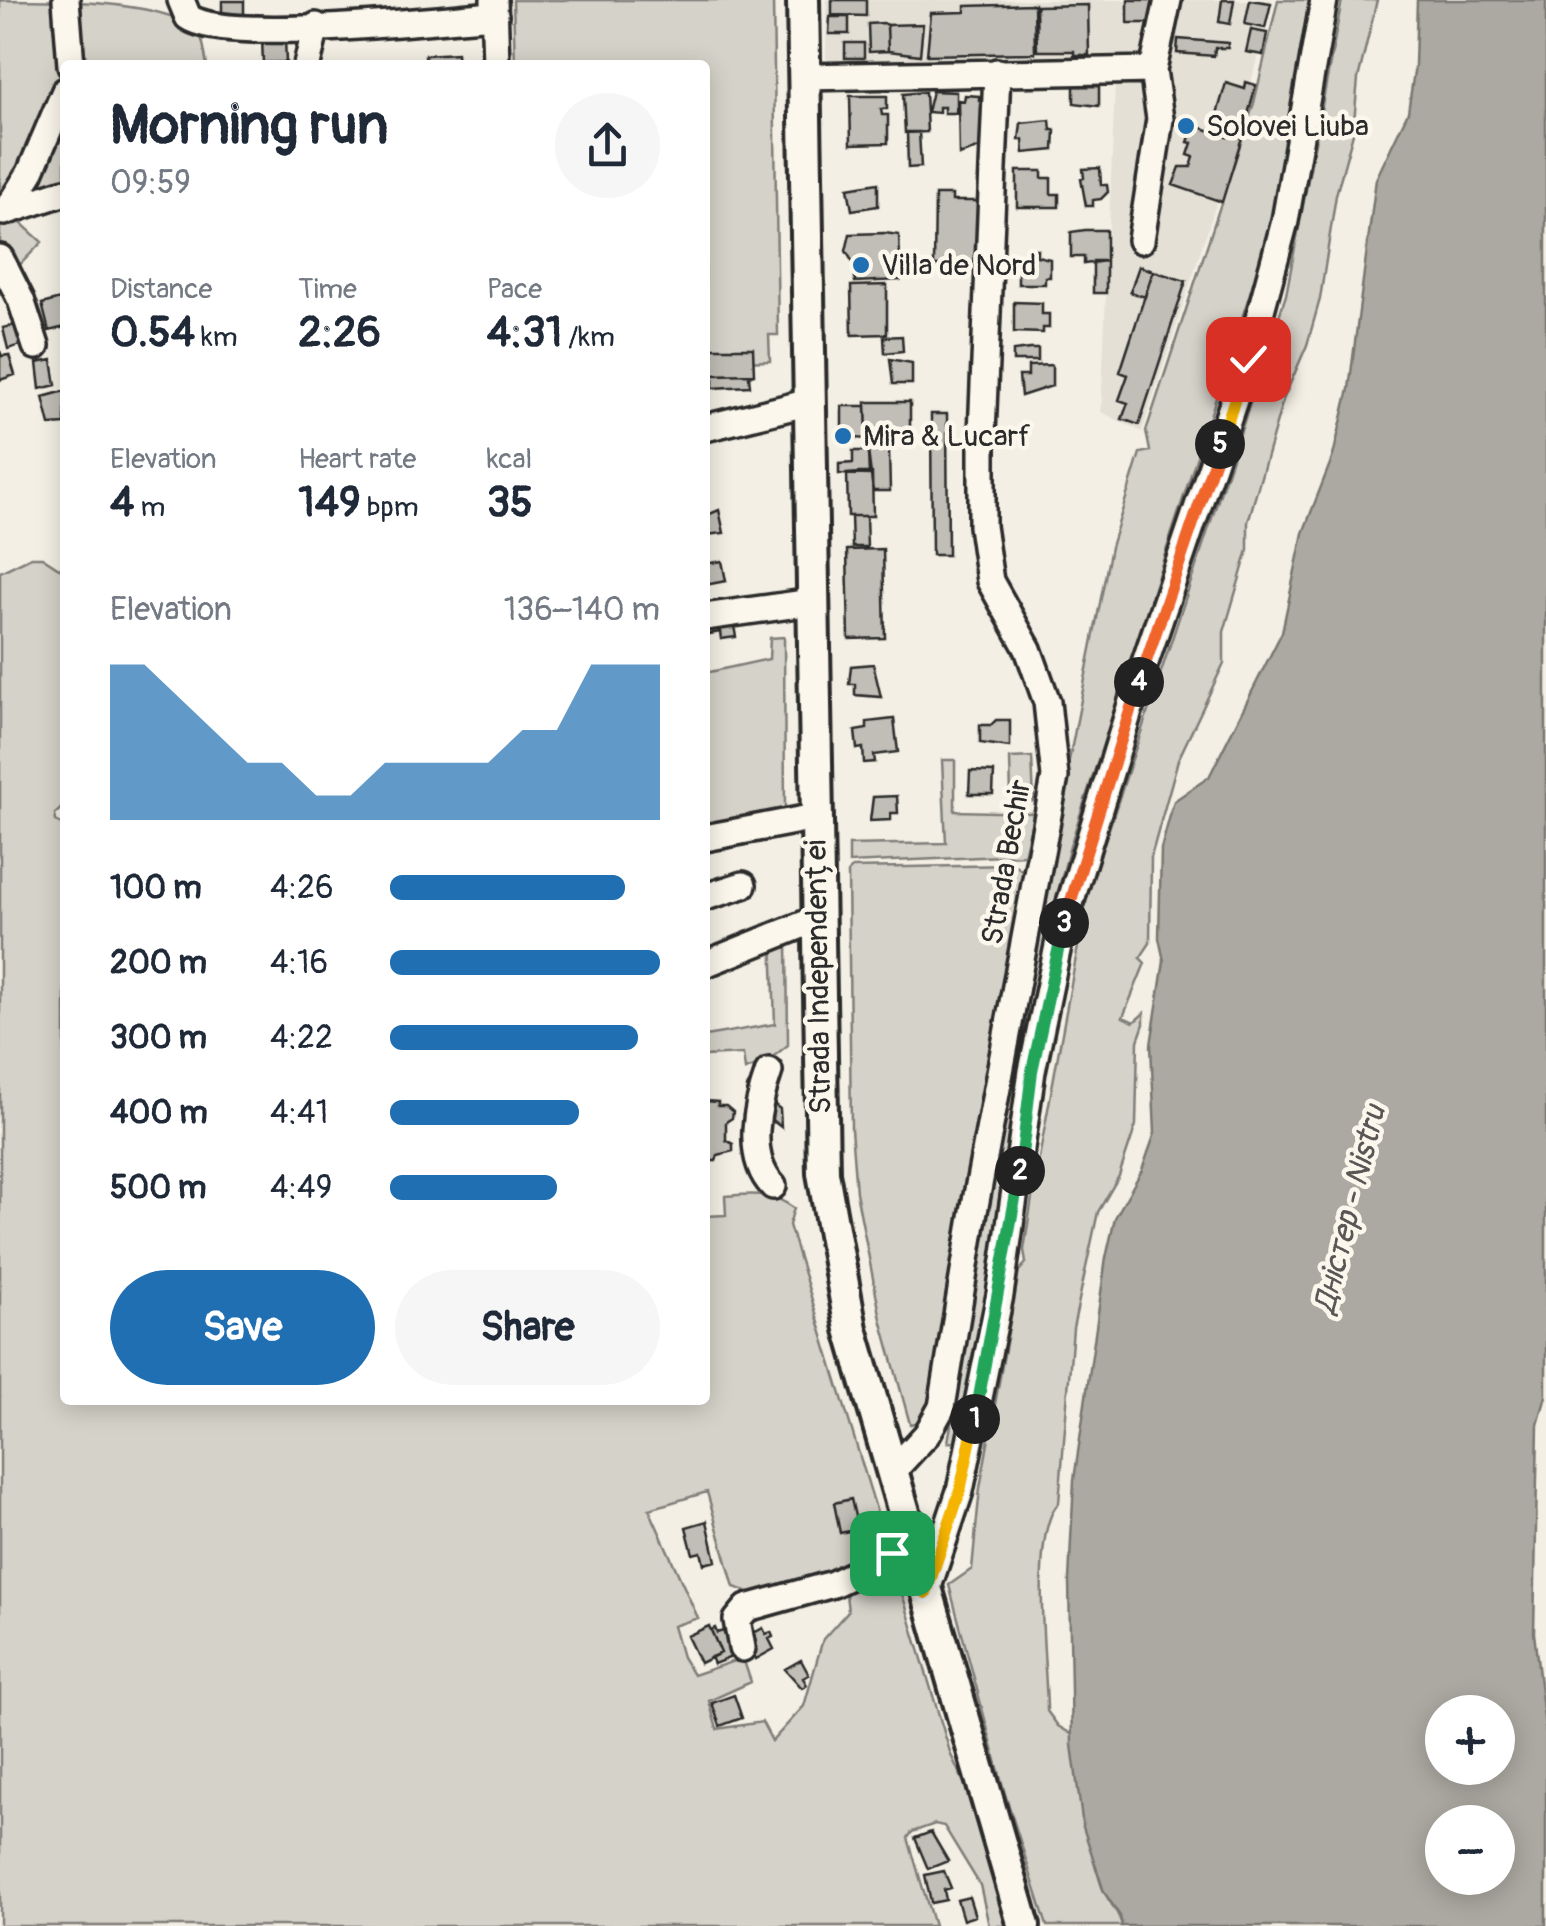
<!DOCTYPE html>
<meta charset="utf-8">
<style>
body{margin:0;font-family:Pangolin,sans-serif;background:#f6f6f7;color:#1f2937;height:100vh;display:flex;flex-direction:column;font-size:38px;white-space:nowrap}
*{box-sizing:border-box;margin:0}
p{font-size:32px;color:#747a83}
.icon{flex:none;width:55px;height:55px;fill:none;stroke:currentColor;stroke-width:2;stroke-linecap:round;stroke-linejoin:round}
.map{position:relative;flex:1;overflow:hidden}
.panel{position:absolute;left:60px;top:60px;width:650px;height:1345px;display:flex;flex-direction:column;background:#fff;border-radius:10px;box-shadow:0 5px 25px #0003}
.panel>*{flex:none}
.tools{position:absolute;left:1425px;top:1695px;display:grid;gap:20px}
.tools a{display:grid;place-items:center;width:90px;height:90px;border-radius:50%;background:#fff;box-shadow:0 5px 25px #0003;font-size:50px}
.pin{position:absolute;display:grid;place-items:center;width:85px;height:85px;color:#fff;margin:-42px;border-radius:20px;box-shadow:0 5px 15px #0006}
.km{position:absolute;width:50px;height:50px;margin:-25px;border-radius:50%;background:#222;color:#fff;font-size:28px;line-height:50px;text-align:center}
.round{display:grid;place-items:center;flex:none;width:105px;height:105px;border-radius:52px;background:#f6f6f7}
.overview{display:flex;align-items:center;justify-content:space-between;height:170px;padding:0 50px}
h1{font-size:55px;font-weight:700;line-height:75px}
.metrics{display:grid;grid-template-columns:repeat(3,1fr);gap:15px;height:170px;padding:10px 50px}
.metrics div{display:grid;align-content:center}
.metrics b{font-size:42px;font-weight:700}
.metrics small{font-size:28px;font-weight:400}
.metrics p{font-size:28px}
.chart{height:280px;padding:20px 50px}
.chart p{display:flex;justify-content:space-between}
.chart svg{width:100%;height:180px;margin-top:10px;fill:#1f6fb2;opacity:.7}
.cta{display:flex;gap:20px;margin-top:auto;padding:20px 50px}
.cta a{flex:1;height:115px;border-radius:60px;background:#1f6fb2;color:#fff;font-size:40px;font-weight:700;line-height:115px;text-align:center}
.cta a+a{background:#f6f6f7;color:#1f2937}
ul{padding:0 50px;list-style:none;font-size:32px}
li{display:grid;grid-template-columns:160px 120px 1fr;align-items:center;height:75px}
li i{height:25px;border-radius:12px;background:#1f6fb2}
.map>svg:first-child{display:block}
</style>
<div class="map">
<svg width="1546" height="1926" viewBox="0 0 1546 1926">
<rect width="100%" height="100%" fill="#f3efe4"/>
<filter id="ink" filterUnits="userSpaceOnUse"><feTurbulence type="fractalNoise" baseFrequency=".01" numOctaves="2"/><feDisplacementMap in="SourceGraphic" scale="20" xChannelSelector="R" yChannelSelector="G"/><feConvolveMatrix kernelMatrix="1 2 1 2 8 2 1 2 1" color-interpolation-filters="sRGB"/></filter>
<g filter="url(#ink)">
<path fill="#e4e0d6" d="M827,0H1271L1239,133L1142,432L1101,412L1115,85L1079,86L1080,61L833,63L826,58Z"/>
<path fill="#d5d2c9" stroke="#807e7a" stroke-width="2.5" d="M0,0C48,0 175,0 200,34C204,43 205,56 207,65H65V200L31,213L20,222L42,242L6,279L0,271Z
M513,0H773L778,335H769L770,361L705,363V65H515Z
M1278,0H1312L1299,98L1268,238L1070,846L1053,910L962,1443L948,1442L1044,888L1111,547L1140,453L1150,451L1146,431L1254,103Z
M1342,0H1377L1358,79L1353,133L1336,195L1320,299L1307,345L1283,400L1248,522V550L1224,632V663L1178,760L1151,857L1150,943L1140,958L1145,963L1123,1017L1134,1022L1144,1013V1024L1138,1041L1136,1125L1119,1176L1098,1212L1073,1328L1059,1503C1029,1532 1047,1665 1047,1711L1058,1726L1073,1735C1078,1787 1085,1834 1101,1884C1106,1900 1119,1910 1122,1926H1047L1005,1794L949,1585L972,1569L980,1488L1019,1271L1026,1263L1024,1250L1033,1191L1088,892L1286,295Z
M31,557H42L65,572V805L55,814L56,821L65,826V1400H705V1216L726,1215L725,1196C753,1194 770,1191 794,1208L789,1225L887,1545L877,1555L850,1558L839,1570L752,1593L734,1587L707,1492L649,1509L698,1618L673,1626L682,1657L693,1675L743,1658L751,1682L709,1701L717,1729L762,1722L772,1741L804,1706L823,1639L848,1611L845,1586L891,1557L951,1755L972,1800L988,1851L1008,1926H989L980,1885L944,1826L935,1824L912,1832L908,1838L934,1926H0V572Z
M784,637L785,816L705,828V673L769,659L770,638Z
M1032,757L1034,801L1014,803L1011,798L1010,758Z
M942,760H955V811L1034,813L1024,855L849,863V845L946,843Z
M1015,865L1023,871L1021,894L930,1410L921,1422L910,1424L881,1319L856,1192L851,1129L848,872L852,868Z
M787,935L788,1045L764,1064L745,1070L743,1054L705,1056V1036L775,1024L772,937Z"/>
<path fill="#aca9a2" stroke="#787772" stroke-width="2.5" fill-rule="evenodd" d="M1417,0H1546V1396L1538,1425L1534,1633L1546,1735V1926H1122L1120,1916L1104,1892L1083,1827L1072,1745L1069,1580L1074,1480L1106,1258L1115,1218L1142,1170L1155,1133L1151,1045L1164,961L1159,938L1161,849L1174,801L1209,777L1282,632L1303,533L1333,456L1349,389L1376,179L1408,112L1415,65ZM1442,1712H1498V1768H1442ZM1442,1822H1498V1878H1442Z"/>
<path fill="#c0beb6" stroke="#2b2b2b" stroke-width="2.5" d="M832,0H866V16L832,15Z
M1128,0H1154L1153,23H1128Z
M1222,0H1234L1230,24L1219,22Z
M1250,0L1271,3L1265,28L1245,24Z
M222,1H244V16H222Z
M1034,4L1035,53L927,55L931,13L965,12V6Z
M1088,5L1089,55H1074V51H1037L1036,6Z
M830,17H849V34H829Z
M883,23L887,25L888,51L869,52L868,24Z
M923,24L920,55L888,51L887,25Z
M1251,30L1267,33L1263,55L1246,52Z
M285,38L286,62L263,63L262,39Z
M1178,39L1228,43V48H1215L1214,56L1177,53Z
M845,43H864V58H845Z
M457,53L458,65H426L425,55Z
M1246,82L1256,85L1244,129L1215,121L1226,83L1245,89Z
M1074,86H1099V106L1074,103Z
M932,91L956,92V113H944V107H939V113L927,112Z
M925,92L927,132L905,133L903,94Z
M965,95L979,96V101H987L986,146L959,155L958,100L964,101Z
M850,96H887V109H881L882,115H888V143L851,144Z
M1050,120L1051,130H1055L1054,150L1024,153L1023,140H1019L1021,123Z
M1194,125L1227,137L1228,133L1242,137L1222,202L1173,185L1180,167H1191L1194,157L1188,155L1192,143L1188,142Z
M907,132H919L921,167L908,168Z
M1100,168L1101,185H1107L1108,192L1101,199L1093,200V206H1086L1081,179L1084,178L1083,169Z
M1017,171H1042V178H1051V194H1059V207H1017Z
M878,183V206L852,210L848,188Z
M935,195H952V201H983V266H934Z
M1085,230H1106V261L1084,264V257H1071V232Z
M885,233L899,235L901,280L855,282V266L846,251L850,234Z
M1026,249H1037V256L1050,259V277H1045V284H1018V256H1026Z
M1093,261H1106V293H1093Z
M1139,266L1153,271L1145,297L1130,292Z
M1153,271L1186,281L1139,425L1122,419L1128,403L1119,400L1128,375L1120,372Z
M887,285V334L852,335L851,286Z
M60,299L65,300V327L49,331L42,304Z
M1014,302L1042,303V314H1049V328H1043V333L1014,332Z
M19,324L24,344L8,349L3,328Z
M902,336L903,351L885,353L884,337Z
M705,348H753L754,374L710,375V369H705Z
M1030,349H1038V361H1013V351Z
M0,351L2,356L9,355L15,375L0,380Z
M890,359L912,363V384H893Z
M52,360L56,385L40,389L37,363Z
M1052,365V386L1021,396L1019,376H1028V366Z
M754,374L749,376L750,386L713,388V375Z
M65,391V424L50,425L43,397Z
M866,402H910V434H867Z
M842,406H866L867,439L842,437Z
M931,414H947L948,555H932Z
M889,450L890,491H873L868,451Z
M853,451H868L869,475L839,474V464L853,463Z
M860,473H872L873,516H848L847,474Z
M719,510L724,533L705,535V516Z
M851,516H866L867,547H852Z
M883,549L885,638L849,639L847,550Z
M722,561L726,581L705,585V564Z
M733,620L736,637L721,639L720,632L705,635V624Z
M873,664L881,697L855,695V684H849L851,666Z
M894,719L898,752L874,755L875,762L864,763L863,748L857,749L855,731L867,729V722Z
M996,720H1010V747L980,743V725H991Z
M970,771L994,772L993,794H969Z
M897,796L898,813H891V820L870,821L873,797Z
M750,1084L780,1109L781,1127L748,1102L747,1087Z
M705,1101L718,1102V1106H726L733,1112L732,1118L726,1122V1140L733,1144V1151L718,1155L716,1161H705Z
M851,1499L858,1529L840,1533L834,1503Z
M707,1521L716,1561L704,1564L701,1552L693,1554L686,1527Z
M709,1626L721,1653L700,1663L687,1636Z
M715,1628L717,1633L723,1631L734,1656L714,1664L711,1657L721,1653L711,1630Z
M763,1628L766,1634L771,1632L773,1637L769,1639L774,1649L756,1659L745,1638Z
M801,1660L809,1675L803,1678L807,1685L802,1688L785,1669Z
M734,1695L742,1718L720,1726L712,1703Z
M931,1832L948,1861L928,1869L915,1838Z
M944,1871L951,1888L944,1890L946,1900L931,1903L925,1875Z
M969,1897L975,1916L963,1920L957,1900Z"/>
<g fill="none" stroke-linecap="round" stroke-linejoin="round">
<g stroke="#2b2b2b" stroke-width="32">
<path id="minor" d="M66,0L71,65
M181,0L188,17C225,44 439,19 495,15
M494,0L496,65
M307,65L316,26
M1153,70L1168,0
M803,77L1153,70L1160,119L1141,240
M6,211L30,173L65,91
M4,212L65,192
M0,258L21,300L36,346
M705,428L810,402
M705,617L812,602
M705,838L815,817
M705,897L743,885
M705,964L817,919
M769,1071C757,1105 745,1157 773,1186
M891,1473L927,1434L942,1407L973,1217L1055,777L1047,702L1028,649L990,581L982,526V434L997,72
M926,1593L960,1491L1000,1295L1032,1071L1060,936L1133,698L1248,359L1285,221L1324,0
M742,1648L737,1620L747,1608L833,1584L912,1546"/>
</g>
<g stroke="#2b2b2b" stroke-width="38">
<path id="major" d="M803,0L823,1173L851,1329L1024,1926"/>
</g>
<use href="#minor" stroke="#fbf7ec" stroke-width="25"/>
<use href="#major" stroke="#fbf7ec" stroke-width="30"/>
</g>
</g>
<g fill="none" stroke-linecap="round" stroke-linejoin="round" filter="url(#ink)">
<g stroke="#fff" stroke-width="20">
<path id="split-1" d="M892,1553L912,1546L926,1593L960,1491L975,1419"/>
</g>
<g stroke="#fff" stroke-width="20">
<path id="split-2" d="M975,1419L1020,1171"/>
</g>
<g stroke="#fff" stroke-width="20">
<path id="split-3" d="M1020,1171L1032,1071L1064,923"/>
</g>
<g stroke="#fff" stroke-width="20">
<path id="split-4" d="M1064,923L1139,682"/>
</g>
<g stroke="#fff" stroke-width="20">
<path id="split-5" d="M1139,682L1220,444"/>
</g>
<g stroke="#fff" stroke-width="20">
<path id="split-6" d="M1220,444L1248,359"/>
</g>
<use href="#split-1" stroke="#f5b400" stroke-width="12"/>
<use href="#split-2" stroke="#22a559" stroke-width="12"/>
<use href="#split-3" stroke="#22a559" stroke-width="12"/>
<use href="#split-4" stroke="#f0652b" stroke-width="12"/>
<use href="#split-5" stroke="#f0652b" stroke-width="12"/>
<use href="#split-6" stroke="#f5b400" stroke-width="12"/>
</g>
<g fill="#1f6fb2" stroke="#fbf7ec" stroke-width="4">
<circle cx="1186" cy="126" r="10"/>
<circle cx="861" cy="265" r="10"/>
<circle cx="843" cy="436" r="10"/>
</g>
<g text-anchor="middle" stroke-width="9" stroke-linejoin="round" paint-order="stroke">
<g font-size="30" fill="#2b2b2b" stroke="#fbf7ec" text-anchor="start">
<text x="1206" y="136">Solovei Liuba</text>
<text x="881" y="275">Villa de Nord</text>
<text x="863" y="446">Mira &amp; Lucarf</text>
</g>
<g font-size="30" fill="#2b2b2b" stroke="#fbf7ec">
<text transform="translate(1006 862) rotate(-80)" y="10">Strada Bechir</text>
<text transform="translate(818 977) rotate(-91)" y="10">Strada Independenței</text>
</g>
<g font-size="32" font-style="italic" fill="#585755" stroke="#fbf7ec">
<text transform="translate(1349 1209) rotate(-76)" y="11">Дністер - Nistru</text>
</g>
</g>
</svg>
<div class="tools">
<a>+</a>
<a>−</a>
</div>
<div class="pin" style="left:892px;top:1553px;background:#1e9e55"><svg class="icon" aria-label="arrive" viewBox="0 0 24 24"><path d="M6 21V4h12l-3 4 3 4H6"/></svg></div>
<div class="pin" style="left:1248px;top:359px;background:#d93025"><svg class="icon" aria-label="check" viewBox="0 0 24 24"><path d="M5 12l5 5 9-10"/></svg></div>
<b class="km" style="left:975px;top:1419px">1</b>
<b class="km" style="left:1020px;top:1171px">2</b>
<b class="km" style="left:1064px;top:923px">3</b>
<b class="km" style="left:1139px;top:682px">4</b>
<b class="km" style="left:1220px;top:444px">5</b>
<section class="panel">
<div class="overview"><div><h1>Morning run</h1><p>09:59</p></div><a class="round"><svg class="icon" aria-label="share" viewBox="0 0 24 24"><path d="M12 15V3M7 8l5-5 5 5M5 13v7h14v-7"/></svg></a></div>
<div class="metrics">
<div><p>Distance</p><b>0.54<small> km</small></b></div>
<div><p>Time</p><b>2:26</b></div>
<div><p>Pace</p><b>4:31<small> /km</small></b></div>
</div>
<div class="metrics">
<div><p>Elevation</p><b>4<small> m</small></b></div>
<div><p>Heart rate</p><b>149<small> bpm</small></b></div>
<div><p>kcal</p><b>35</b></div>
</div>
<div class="chart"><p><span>Elevation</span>136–140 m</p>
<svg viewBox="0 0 160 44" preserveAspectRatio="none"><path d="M0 44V6L10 6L20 14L30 22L40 30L50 30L60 38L70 38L80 30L90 30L100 30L110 30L120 22L130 22L140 6L150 6L160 6V44z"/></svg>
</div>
<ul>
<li><b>100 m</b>4:26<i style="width:87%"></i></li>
<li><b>200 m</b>4:16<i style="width:100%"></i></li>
<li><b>300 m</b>4:22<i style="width:92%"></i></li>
<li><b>400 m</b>4:41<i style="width:70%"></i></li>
<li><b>500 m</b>4:49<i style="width:62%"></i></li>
</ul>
<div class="cta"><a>Save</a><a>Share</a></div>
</section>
</div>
